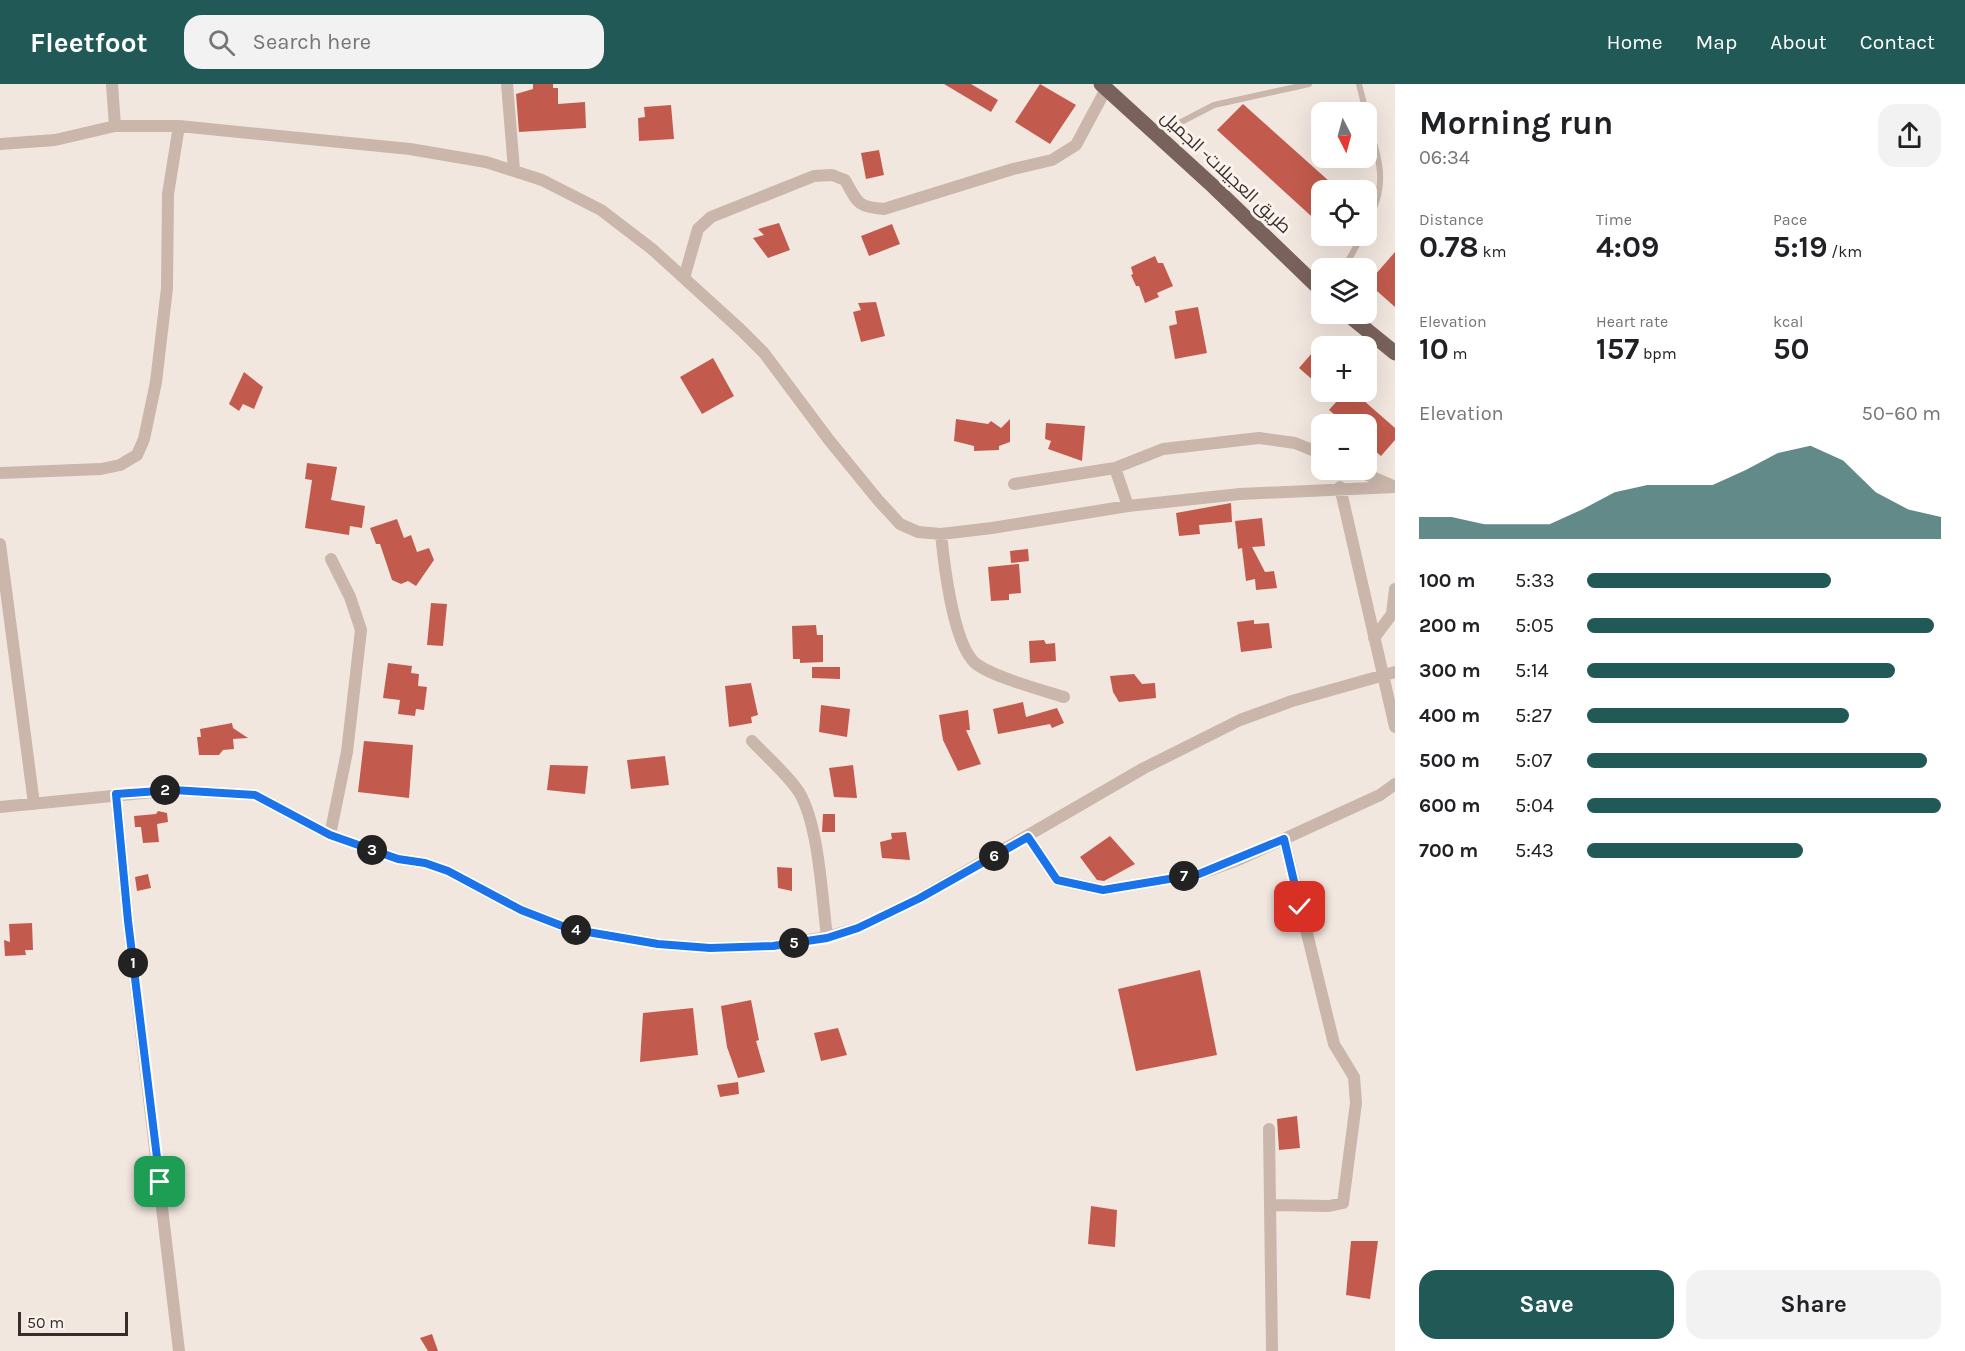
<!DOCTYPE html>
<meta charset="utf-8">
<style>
body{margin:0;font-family:Karla,Cairo,sans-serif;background:#f2f2f2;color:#202124;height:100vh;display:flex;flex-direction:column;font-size:22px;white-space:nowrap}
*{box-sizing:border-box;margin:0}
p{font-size:20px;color:#757577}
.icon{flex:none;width:33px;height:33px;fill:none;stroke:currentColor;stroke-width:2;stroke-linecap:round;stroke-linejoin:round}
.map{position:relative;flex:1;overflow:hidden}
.details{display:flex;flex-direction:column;background:#fff;width:570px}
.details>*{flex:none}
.needle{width:39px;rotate:174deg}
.fabs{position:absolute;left:1311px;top:18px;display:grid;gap:12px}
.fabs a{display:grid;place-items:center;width:66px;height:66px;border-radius:12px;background:#fff;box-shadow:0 6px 24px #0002;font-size:30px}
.scale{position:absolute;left:18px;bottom:15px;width:110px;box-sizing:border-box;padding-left:6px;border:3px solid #382d2a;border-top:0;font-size:16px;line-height:21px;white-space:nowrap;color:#382d2a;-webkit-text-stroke:4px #faf2ec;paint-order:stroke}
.pin{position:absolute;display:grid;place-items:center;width:51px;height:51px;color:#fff;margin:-26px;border-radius:12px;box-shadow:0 3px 9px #0006}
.km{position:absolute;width:30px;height:30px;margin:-15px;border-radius:50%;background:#222;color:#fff;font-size:16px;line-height:30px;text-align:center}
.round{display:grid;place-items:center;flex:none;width:63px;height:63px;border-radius:18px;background:#f2f2f2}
.summary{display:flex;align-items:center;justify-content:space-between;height:102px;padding:0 24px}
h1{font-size:33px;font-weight:700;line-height:45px}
.figures{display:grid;grid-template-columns:repeat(3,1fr);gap:9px;height:102px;padding:6px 24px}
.figures div{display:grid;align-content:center}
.figures b{font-size:30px;font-weight:700}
.figures small{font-size:16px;font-weight:400}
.figures p{font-size:16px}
.chart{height:168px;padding:12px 24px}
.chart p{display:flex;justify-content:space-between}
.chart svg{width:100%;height:108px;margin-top:6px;fill:#205956;opacity:.7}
.button{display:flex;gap:12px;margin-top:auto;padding:12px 24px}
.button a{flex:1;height:69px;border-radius:18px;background:#205956;color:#fff;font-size:24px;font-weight:700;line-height:69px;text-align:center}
.button a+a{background:#f2f2f2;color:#202124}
ul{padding:0 24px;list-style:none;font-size:20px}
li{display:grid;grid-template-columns:96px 72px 1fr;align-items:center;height:45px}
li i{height:15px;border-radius:8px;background:#205956}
header{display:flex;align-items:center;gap:36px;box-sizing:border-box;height:84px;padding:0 30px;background:#205956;color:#fff}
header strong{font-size:28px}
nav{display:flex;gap:33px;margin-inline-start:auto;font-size:21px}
.search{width:420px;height:54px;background:#f2f2f2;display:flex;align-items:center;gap:15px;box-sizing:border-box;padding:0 21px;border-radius:18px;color:#757577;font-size:22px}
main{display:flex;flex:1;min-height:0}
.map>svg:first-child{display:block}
</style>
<header>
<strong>Fleetfoot</strong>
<div class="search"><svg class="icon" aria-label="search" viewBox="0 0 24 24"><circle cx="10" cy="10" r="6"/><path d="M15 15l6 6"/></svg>Search here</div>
<nav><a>Home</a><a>Map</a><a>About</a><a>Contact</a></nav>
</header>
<main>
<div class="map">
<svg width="1395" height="1267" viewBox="0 0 1395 1267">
<rect width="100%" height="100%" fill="#f2e7df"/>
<path fill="#c25b4d" d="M533,0H553V4H558V20L585,18L586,44L519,48L516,10L533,5Z
M944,0H971L998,16L991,28Z
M1040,0L1076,21L1050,60L1015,38Z
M1243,20L1339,106H1322V142L1217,46Z
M671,21L674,55L639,57L638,34L645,33L644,23Z
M879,66L884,91L866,95L861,69Z
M779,139L790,166L768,174L753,154L764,151L758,145Z
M892,140L900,160L869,172L861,152Z
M1395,168V223L1368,199Z
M1155,172L1158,179H1163L1173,202L1157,209L1159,213L1145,219L1139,202H1136L1131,191L1133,190L1131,183Z
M876,218L885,252L861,258L853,228L861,226L858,219Z
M1198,223L1207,269L1175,275L1169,242L1177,240L1175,227Z
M1312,269L1322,277V304L1299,284Z
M713,274L734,312L702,330L680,293Z
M244,288L263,303L254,325L243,320L239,327L229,320Z
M1325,308H1354L1395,344V356L1381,372L1366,359V340H1346L1329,326L1337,317Z
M956,335L988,340L991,337L1001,344L1010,335V358L999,362V366L974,367V362L954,357Z
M1046,339L1085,342L1082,377L1048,365L1051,357L1045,355Z
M307,379L337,383L331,416L365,422L362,444L350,442L349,451L305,444L312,396L305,395Z
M1231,419L1232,438L1199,441L1200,450L1179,452L1176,429Z
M1262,434L1265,462L1252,463L1265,488L1274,487L1277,504L1256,506L1255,495L1246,497L1242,464L1238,465L1235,437Z
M397,435L404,454L411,451L417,468L429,464L434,476L416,502L408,497L401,500L392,496L380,460H376L370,444Z
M1028,465L1029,477L1011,479L1010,467Z
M1019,480L1021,509L1009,510V516L991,517L988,483Z
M431,519L447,520L443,562L427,561Z
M1254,536V540L1269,539L1272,564L1241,568L1237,538Z
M816,541L817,551H823V578L800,579V575H793L792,542Z
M1044,556L1046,560L1055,559L1056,577L1030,579L1029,557Z
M388,579L412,582L411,589L419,590L418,602L427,603L424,626L416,625L415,632L398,630L400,616L383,614Z
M812,583H840V595L812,594Z
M1134,590L1142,600L1155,599L1156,614L1119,618L1113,608L1110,592Z
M751,599L758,631L751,633L752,639L729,643L725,602Z
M1023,618L1026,633L1057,624L1064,639L1052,644L1050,640L998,650L993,625Z
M821,621L850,625L847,653L819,648Z
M968,626L970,646H966L981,680L958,687L943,656L939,631Z
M232,639L233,644L248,654L233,655L234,665L223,666L219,671H199L197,653H201L200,645Z
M364,657L413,661L409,714L358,708Z
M665,672L669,701L631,705L627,676Z
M550,681L588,682L585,710L547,706Z
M853,681L857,714L834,713L829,684Z
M158,727L167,729L168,738L157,740L159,758L143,759L141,743H135L134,732L156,730Z
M823,730H835V748H822Z
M906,748L910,776L882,774L880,758L892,755L891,749Z
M1110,752L1135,780L1104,797L1097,796L1080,773Z
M777,783L792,784V807L778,804Z
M148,790L151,804L137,807L135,793Z
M32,839L33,866H25L26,871L5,872L4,856L10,858L9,840Z
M1200,886L1217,971L1136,987L1118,905Z
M751,916L759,956L756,957L765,988L738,994L727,963L721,922Z
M693,924L698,971L640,978L643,929Z
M838,944L847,971L821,977L814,949Z
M738,998L739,1010L720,1013L717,1001Z
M1297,1032L1300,1064L1279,1066L1277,1035Z
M1091,1122L1117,1126L1115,1163L1088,1160Z
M1351,1157H1378L1370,1215L1346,1211Z
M432,1250L438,1267H428L420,1254Z"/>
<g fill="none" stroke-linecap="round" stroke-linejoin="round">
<path stroke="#cab6ab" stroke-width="6" d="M1359,0L1366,28
M1366,32C1379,77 1390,97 1366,142
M1158,50L1214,21L1309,0
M1344,184L1362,152"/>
<path stroke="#cab6ab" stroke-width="12" d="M112,0L115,42
M507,0L514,86
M0,60L55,56L115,42H179L410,65L486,78L542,96L601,126L652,165L741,246L764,269L829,356L878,416L900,440L918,448L941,450L992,444L1128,422L1240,410L1395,403
M684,194L698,145L711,133L814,92L832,91L845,96C858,119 857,123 884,125L1013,85L1052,76L1076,61L1106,5
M1115,384L1128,422
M1356,386L1391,401
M0,389L101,385L120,381L137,371L144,355L156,298L167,204L168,110L179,42
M1014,400L1115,384L1163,365L1259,354L1295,359L1322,370
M1340,403L1395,643
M941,450C944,480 953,557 974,578C989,592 1042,606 1064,613
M0,460L34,720
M1374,554L1392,530L1395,505
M752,657C767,673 787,690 799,708C819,741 822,814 827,853
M116,710L128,837L179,1267
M0,723L173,706L255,711L330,751L398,775L425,779L448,787L521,826L570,845L658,860L710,864L773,862L827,853L858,844L920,814L1144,684L1240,636L1292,617L1395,588
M330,751L347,668L361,546L350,513L331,475
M1028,753L1057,796L1103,806L1199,790L1240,775L1380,711L1395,700
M1269,1045L1272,1267
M1270,1121L1329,1122L1343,1119L1356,1019L1354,993L1334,960L1284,755"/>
<path stroke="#7a625c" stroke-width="15" d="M1101,0L1214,103L1322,207
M1347,230L1395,269"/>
</g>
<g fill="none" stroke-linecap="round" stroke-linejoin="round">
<g stroke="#fff" stroke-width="12">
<path id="route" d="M160,1098L128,837L116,710L173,706L255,711L330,751L398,775L425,779L448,787L521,826L570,845L658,860L710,864L773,862L827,854L858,844L920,814L1028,753L1057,796L1103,806L1199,790L1284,755L1300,823"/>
</g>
<use href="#route" stroke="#1a73e8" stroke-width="8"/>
</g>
<g text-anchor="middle" stroke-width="6" stroke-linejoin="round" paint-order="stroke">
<g font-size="18" fill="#382d2a" stroke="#faf2ec">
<text transform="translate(1226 88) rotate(43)" y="6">طريق العجيلات- الجميل</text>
</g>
</g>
</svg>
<div class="fabs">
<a><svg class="needle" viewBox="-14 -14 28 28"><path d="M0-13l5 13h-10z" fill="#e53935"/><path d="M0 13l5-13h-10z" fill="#757577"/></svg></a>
<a><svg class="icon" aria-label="locate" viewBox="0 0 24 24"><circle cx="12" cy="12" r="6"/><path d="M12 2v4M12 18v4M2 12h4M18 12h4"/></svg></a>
<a><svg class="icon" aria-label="layers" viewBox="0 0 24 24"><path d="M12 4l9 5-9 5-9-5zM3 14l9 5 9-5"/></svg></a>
<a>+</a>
<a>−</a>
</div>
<div class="scale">50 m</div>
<div class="pin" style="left:160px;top:1098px;background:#1e9e55"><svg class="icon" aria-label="arrive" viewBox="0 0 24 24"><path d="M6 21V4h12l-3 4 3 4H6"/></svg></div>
<div class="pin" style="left:1300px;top:823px;background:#d93025"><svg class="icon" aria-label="check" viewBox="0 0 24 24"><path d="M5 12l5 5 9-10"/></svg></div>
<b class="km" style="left:133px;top:879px">1</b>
<b class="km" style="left:165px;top:706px">2</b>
<b class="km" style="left:372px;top:766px">3</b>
<b class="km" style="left:576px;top:846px">4</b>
<b class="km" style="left:794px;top:859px">5</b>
<b class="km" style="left:994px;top:772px">6</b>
<b class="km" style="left:1184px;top:792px">7</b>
</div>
<section class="details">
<div class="summary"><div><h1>Morning run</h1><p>06:34</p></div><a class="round"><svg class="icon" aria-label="share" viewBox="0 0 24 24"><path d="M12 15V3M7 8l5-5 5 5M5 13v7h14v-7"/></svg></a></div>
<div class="figures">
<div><p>Distance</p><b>0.78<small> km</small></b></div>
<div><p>Time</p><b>4:09</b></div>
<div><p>Pace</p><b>5:19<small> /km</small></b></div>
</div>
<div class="figures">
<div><p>Elevation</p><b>10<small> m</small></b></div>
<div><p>Heart rate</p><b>157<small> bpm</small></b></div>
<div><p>kcal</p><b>50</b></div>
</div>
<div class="chart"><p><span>Elevation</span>50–60 m</p>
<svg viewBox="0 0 160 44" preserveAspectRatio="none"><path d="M0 44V35L10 35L20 38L30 38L40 38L50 32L60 25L70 22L80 22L90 22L100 16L110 9L120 6L130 12L140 25L150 32L160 35V44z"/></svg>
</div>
<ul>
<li><b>100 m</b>5:33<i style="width:69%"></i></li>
<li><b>200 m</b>5:05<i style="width:98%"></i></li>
<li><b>300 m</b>5:14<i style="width:87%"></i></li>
<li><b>400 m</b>5:27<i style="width:74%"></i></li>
<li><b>500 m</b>5:07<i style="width:96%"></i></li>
<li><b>600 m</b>5:04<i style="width:100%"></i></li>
<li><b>700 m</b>5:43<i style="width:61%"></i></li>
</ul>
<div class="button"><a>Save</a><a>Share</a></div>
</section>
</main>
